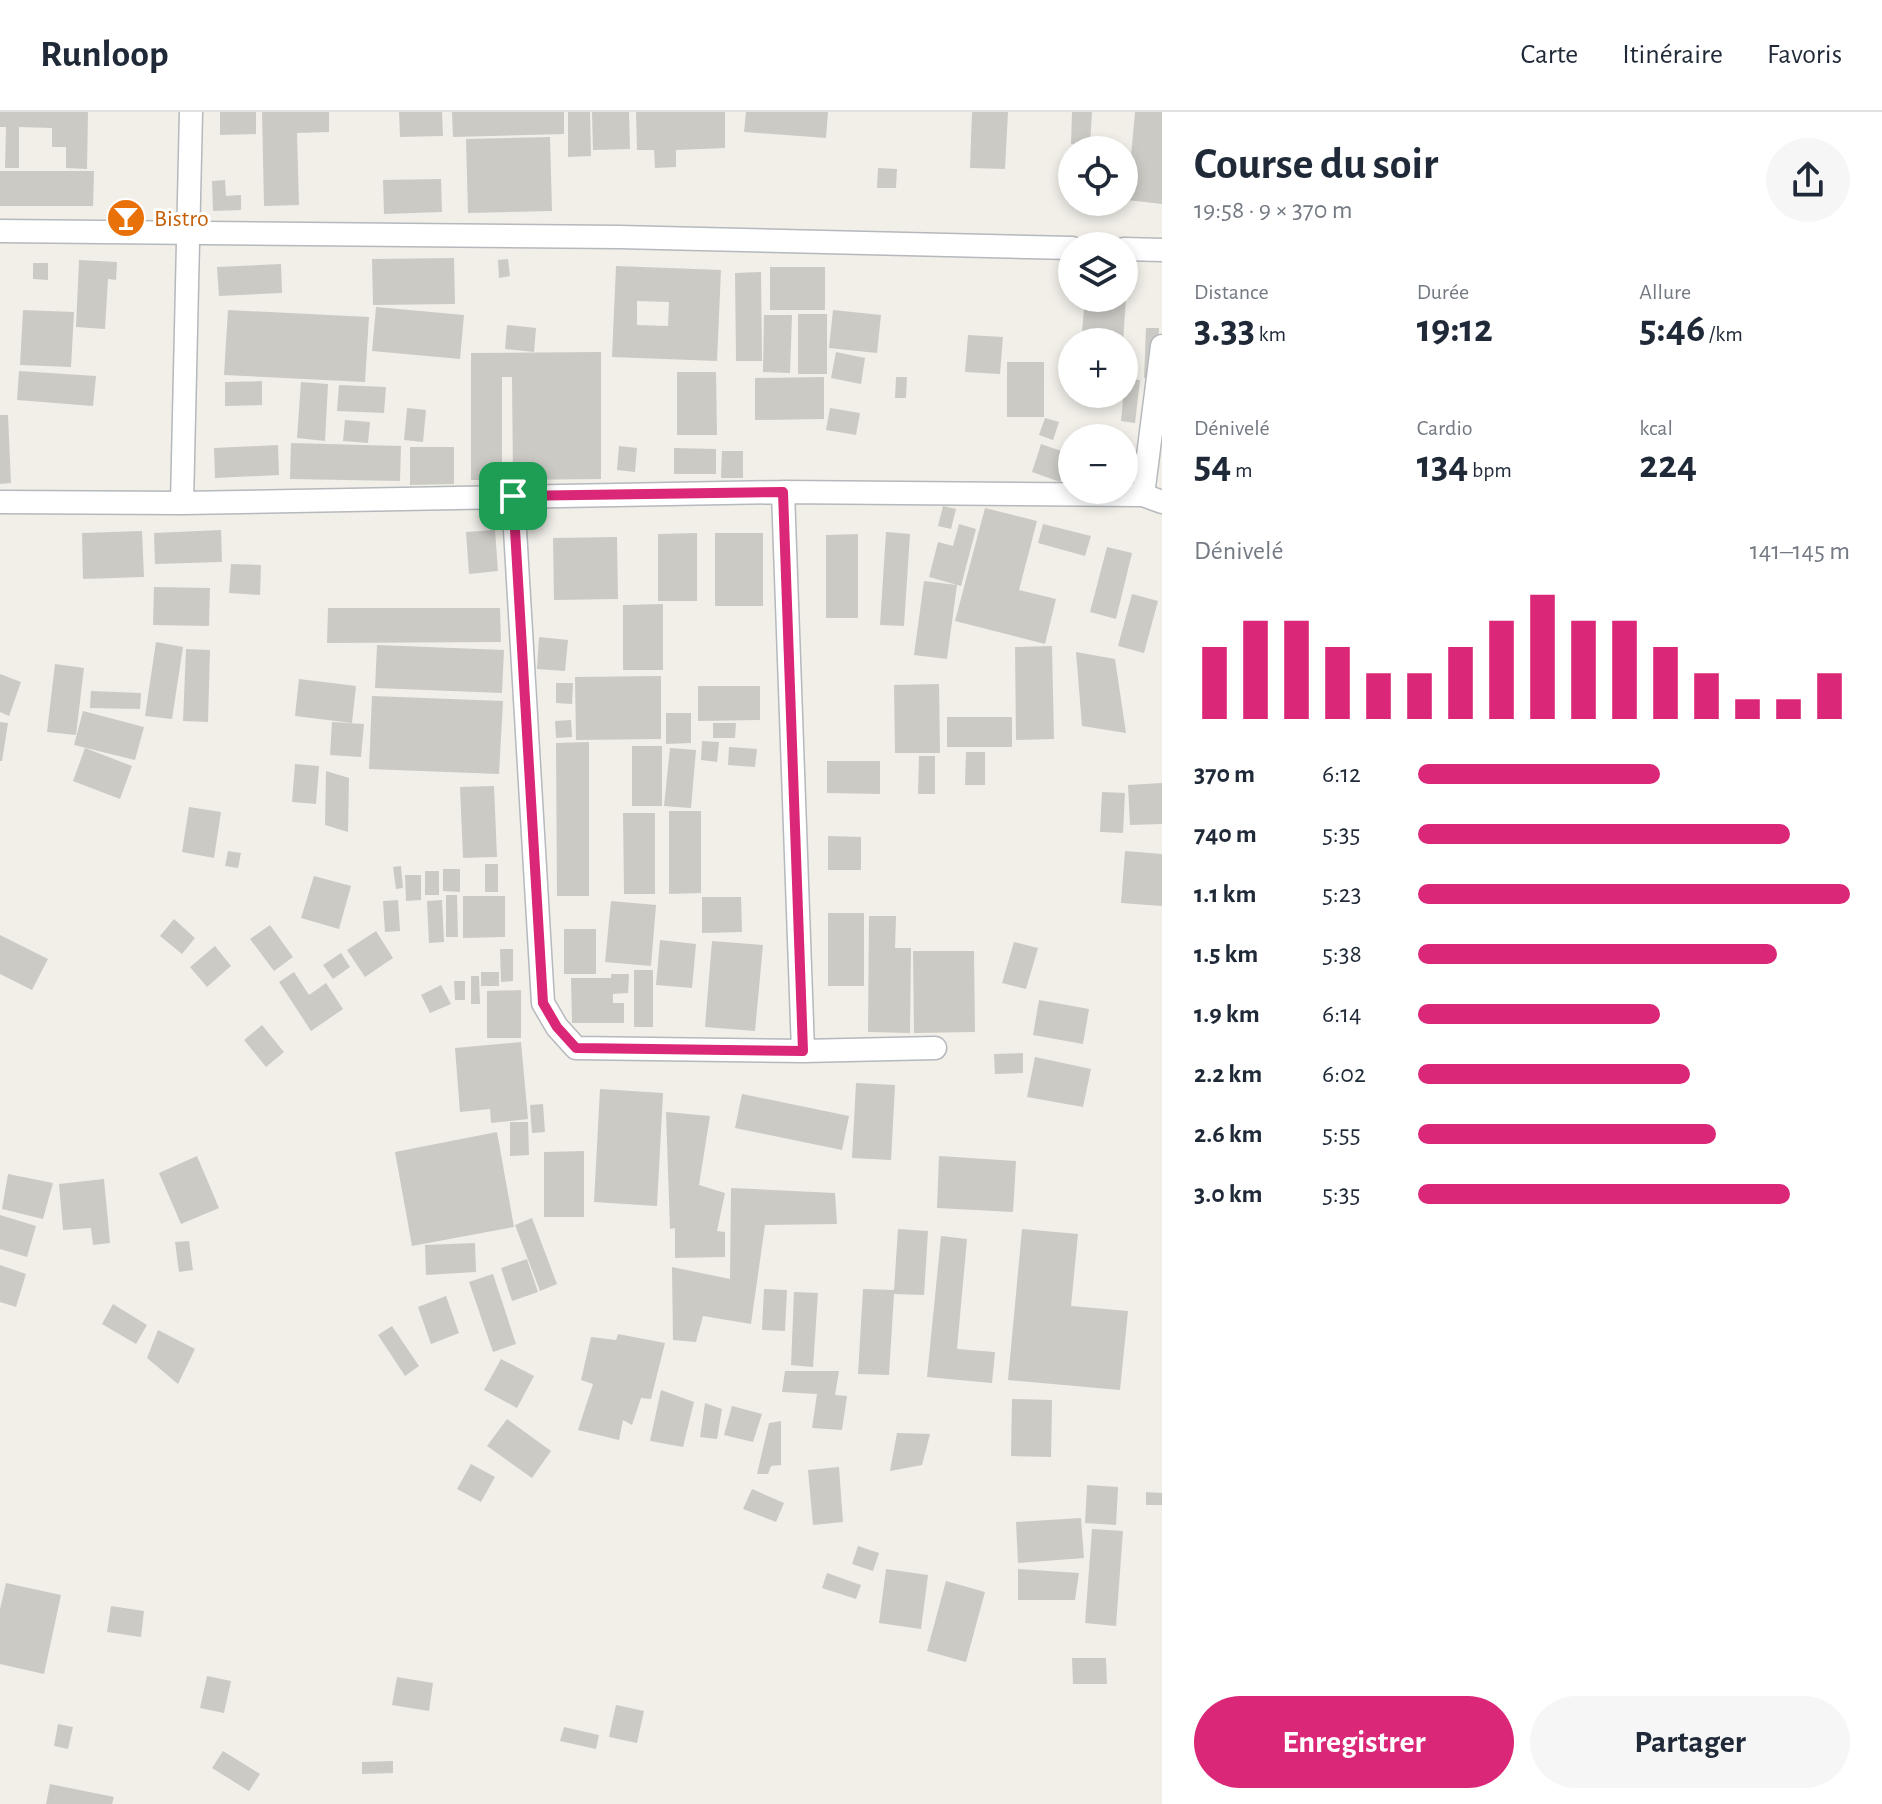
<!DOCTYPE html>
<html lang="fr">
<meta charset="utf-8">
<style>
body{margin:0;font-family:"Alegreya Sans",sans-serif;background:#f6f6f7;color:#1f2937;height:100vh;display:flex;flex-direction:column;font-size:30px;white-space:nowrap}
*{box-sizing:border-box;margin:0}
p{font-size:26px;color:#747a83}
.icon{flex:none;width:44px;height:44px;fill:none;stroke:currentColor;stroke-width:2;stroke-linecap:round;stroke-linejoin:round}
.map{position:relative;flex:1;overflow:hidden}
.sheet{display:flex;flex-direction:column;background:#fff;width:720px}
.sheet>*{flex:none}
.fabs{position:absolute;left:1058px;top:24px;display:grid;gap:16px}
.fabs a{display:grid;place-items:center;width:80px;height:80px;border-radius:50%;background:#fff;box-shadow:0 4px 12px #0003;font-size:40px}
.pin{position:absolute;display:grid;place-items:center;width:68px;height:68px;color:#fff;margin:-34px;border-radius:16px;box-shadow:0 4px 12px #0006}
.round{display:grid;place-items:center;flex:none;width:84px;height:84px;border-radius:42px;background:#f6f6f7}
.summary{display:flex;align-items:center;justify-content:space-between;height:136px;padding:0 32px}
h1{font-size:44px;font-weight:700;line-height:60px}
.metrics{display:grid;grid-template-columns:repeat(3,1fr);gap:12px;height:136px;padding:8px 32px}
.metrics div{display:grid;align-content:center}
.metrics b{font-size:40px;font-weight:700}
.metrics small{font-size:22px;font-weight:400}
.metrics p{font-size:22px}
.chart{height:224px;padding:16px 32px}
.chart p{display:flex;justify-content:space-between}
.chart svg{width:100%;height:144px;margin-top:8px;stroke:#db2777;stroke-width:6}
.cta{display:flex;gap:16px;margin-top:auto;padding:16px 32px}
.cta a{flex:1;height:92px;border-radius:48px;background:#db2777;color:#fff;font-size:32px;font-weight:700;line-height:92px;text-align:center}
.cta a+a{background:#f6f6f7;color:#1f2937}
ul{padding:0 32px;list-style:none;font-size:26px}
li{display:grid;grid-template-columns:128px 96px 1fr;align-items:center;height:60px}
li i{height:20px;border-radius:10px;background:#db2777}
header{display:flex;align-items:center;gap:48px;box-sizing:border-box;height:112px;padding:0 40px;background:#fff;border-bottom:2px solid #e0e1e3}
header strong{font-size:38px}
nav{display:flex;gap:44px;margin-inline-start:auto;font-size:28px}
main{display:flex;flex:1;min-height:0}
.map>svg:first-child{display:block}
</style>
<header>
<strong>Runloop</strong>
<nav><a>Carte</a><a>Itinéraire</a><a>Favoris</a></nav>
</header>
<main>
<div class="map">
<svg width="1162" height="1692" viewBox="0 0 1162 1692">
<rect width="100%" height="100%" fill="#f1efe8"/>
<path fill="#cccac5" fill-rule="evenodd" d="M0,0H88L87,57L66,56V35H52V16L19,15V56H5L6,15H0Z
M220,0H256V22L220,23Z
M262,0H329V20L297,21L299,93L264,94Z
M399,0H442L443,24L400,25Z
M452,0H564V22L453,25Z
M568,0H590L591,44L568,45Z
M592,0H629L630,37L593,38Z
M636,0H725V36L676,38V55L655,56L654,38H637Z
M746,0H828L826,26L744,20Z
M972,0H1008L1005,57L970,56Z
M1072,0H1092L1090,33L1071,32Z
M1135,0H1162V92L1127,88Z
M550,25L552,99L468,101L466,27Z
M878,56L897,57L896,76H877Z
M0,59H94L93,94H0Z
M441,67L442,100L384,102L383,68Z
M225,68L226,84L241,83V98L213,99L212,69Z
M454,146L455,192L373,193L372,147Z
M508,147L510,164L499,166L498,148Z
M79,148L117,150L116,168L108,167L105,217L76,215Z
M33,151H48V168L33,167Z
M281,152L282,181L219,184L217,155Z
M616,154L721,158L717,249L612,245ZM637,189L669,190L668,214L637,213Z
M770,155H825V198H770Z
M761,160L762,249H736L735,161Z
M1085,186H1126L1123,230H1081Z
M376,195L464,203L460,247L372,239Z
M23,198L74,200L71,255L20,253Z
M228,198L369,205L365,270L224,263Z
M833,198L881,203L877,241L829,236Z
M798,202H827V262H798Z
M764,203H792L790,261L763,260Z
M507,213L536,216L534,240L505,237Z
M1146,216H1159L1157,267L1144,266Z
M968,223L1003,225L1000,262L965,260Z
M601,240V367L513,368L512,265H502V368H471V241Z
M836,240L865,246L861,272L831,266Z
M1007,250H1044V305H1007Z
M19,259L96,264L93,294L17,288Z
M677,260H716L717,323H677Z
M824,265V307L755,308V266Z
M896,265H907L906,286H895Z
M1125,267L1140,268L1135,311L1121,309Z
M262,269V293L225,294V270Z
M301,270L328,272L325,329L297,326Z
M339,273L386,275L384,301L337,299Z
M407,296L426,298L423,330L404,328Z
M830,296L860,301L856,323L826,318Z
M0,303H8L11,371L0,372Z
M1045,306L1059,310L1053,328L1039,323Z
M345,308L370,310L368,331L343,329Z
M291,331L401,334L400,369L290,367Z
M1041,332L1070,342L1060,370L1032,360Z
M278,333L279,363L215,366L214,336Z
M619,334L637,336L635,360L617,358Z
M410,335H454V372L410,373Z
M674,336L716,337V362H674Z
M722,339H743V366H721Z
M943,394L956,397L951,417L938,414Z
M985,396L1037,409L1019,478L1056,487L1045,532L955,509Z
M959,412L976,417L961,474L929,465L938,430L953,434Z
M1043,412L1091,424L1085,444L1038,431Z
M221,418L222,450L155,452L154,421Z
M495,418L498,459L469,462L466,420Z
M142,419L144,465L83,467L82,421Z
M886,420L910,422L904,514L880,513Z
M697,421V489H658V422Z
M715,421H763V494H715Z
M858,422V506H826V423Z
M617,425L618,487L554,488L553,426Z
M1107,435L1132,441L1116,507L1090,500Z
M231,452L261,453L260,483L229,481Z
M924,469L957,473L947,547L914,543Z
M154,475L210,476L209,514L153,513Z
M1132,482L1158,489L1144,541L1118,534Z
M663,492V558H623V493Z
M328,496H500L501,530L327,531Z
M539,525L568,528L565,559L537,557Z
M156,530L183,535L172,607L145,604Z
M377,533L504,538L502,581L375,576Z
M1052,534L1054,627L1016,628L1015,535Z
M186,537L210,538L208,610L183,609Z
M1076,540L1115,547L1126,621L1082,614Z
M55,552L84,556L76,623L47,620Z
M0,562L21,570L9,604L0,600Z
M661,564V627L576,628L575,565Z
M299,567L356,574L352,611L295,604Z
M556,571H573L572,592L556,591Z
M939,572L940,641H895L894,573Z
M698,574H760V608L698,609Z
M91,579L141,581L140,597L90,596Z
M372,584L503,589L499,662L369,657Z
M83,599L144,615L135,648L74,633Z
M666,601H691V631L666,632Z
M947,605H1012V635H947Z
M571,608L572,625L556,626L555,609Z
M0,610L8,611L2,649H0Z
M332,610L364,612L361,645L330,643Z
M713,611H736L735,626H713Z
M702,629L719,630L717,650L701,648Z
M589,630V784H557L556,631Z
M632,634H662V694H632Z
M729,635L757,637L755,655L728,653Z
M85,636L132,654L120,687L73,669Z
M670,636L696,638L691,696L664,694Z
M966,640H985V673H965Z
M919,644H935V682H918Z
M827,649H880V682L827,681Z
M295,652L319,654L316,692L292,690Z
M326,659L349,666L348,720L325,713Z
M1162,671V712L1130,713L1128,673Z
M494,674L497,745L463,746L460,675Z
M1102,680L1125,681L1123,721L1100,720Z
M189,695L221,700L214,746L182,740Z
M669,699H701V781L669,782Z
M623,701H655V782H624Z
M828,724L861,725V758H828Z
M228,739L241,741L238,756L225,754Z
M1125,739L1162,742V794L1121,791Z
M485,752H498V780H485Z
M401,754L403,776L396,777L393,755Z
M443,757H460V780L443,779Z
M425,759H439V783H425Z
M405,763H421V788L406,789Z
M314,764L351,774L339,817L301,806Z
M446,783H457L458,825H446Z
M463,784H505V825L463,826Z
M702,785H741L742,820L702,821Z
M398,788L400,819L385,820L383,789Z
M442,788L444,830L429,831L427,789Z
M611,789L656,793L651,854L605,850Z
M828,801H864V874H828Z
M869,804H896L895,836H911L910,921L868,920Z
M174,807L195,826L182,842L160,824Z
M270,813L293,845L274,859L250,827Z
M564,817H596V862H564Z
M376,819L393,846L365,865L347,838Z
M0,823L48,847L32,878L0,862Z
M660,828L696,832L692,876L656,873Z
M712,829L763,833L755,919L705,915Z
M1014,830L1038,836L1026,877L1002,871Z
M215,834L231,854L207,875L190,855Z
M500,837H513V869L501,870Z
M913,839H974L975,920L914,921Z
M341,841L350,855L333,867L323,853Z
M634,858H653V915H634Z
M294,860L309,883L326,871L343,897L311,919L279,870Z
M481,860H499V874H481Z
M611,862H629L628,881L613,882V891H624V911H572L571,866H611Z
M471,864H479L480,892H471Z
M454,869H465V888H455Z
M441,873L451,892L430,901L421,883Z
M521,878V926H487V879Z
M1039,888L1089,897L1083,932L1033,923Z
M262,913L284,940L266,955L244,928Z
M521,930L528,1007L491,1011L490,997L460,1000L455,936Z
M1023,941V961L995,962L994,942Z
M1035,945L1091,957L1083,995L1027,985Z
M856,971L895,973L891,1048L852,1046Z
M600,977L663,981L657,1094L594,1090Z
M742,982L849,1004L842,1038L735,1016Z
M543,992L545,1020L532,1021L530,993Z
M666,1000L710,1004L699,1073L725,1081L717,1119L725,1120V1145L675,1146V1116L670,1117Z
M510,1010H528L529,1043L510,1044Z
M497,1020L514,1115L412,1134L395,1040Z
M584,1039V1105H544V1040Z
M197,1044L219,1096L181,1112L159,1061Z
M939,1044L1016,1049L1013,1100L937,1096Z
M8,1062L53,1071L43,1107L2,1097Z
M104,1067L110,1131L93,1133L91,1116L63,1118L59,1072Z
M731,1076L835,1081L837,1112L765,1113L751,1212L703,1204L696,1230L673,1228L672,1155L730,1167Z
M0,1103L36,1114L27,1145L0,1137Z
M532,1106L557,1172L540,1179L515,1113Z
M898,1117L928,1119L924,1183L894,1182L889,1263L858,1262L863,1177L894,1178Z
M1022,1117L1078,1122L1071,1194L1128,1199L1120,1278L1008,1268Z
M941,1124L967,1127L957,1237L995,1240L992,1271L927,1265Z
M189,1129L193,1158L179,1160L175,1130Z
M475,1131L476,1160L426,1163L425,1133Z
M527,1147L538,1180L512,1189L501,1156Z
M0,1153L26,1162L16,1195L0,1190Z
M493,1162L516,1232L493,1240L469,1170Z
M764,1177L787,1178L785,1219L762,1218Z
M794,1180L818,1181L813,1255L791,1253Z
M446,1184L459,1221L431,1232L418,1195Z
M113,1192L147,1213L136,1232L102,1212Z
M392,1214L419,1254L405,1264L378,1223Z
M158,1218L195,1237L178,1272L147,1246Z
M618,1222L665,1231L651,1287L641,1286L632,1313L623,1308L619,1328L578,1318L593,1272L581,1268L591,1225L616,1228Z
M501,1247L534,1264L517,1296L484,1278Z
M785,1259H839L835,1283L847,1284L842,1318L812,1316L817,1282L782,1280Z
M661,1278L694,1290L683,1335L650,1329Z
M1012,1287L1052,1288L1051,1345L1011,1344Z
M705,1291L722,1297L717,1327L700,1325Z
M732,1294L762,1302L753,1330L724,1323Z
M507,1307L551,1339L532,1366L487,1334Z
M781,1309V1353L771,1354L768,1362H757L769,1311Z
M897,1321L930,1322L922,1353L890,1359Z
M471,1352L495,1365L481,1390L457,1377Z
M839,1355L843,1410L813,1413L808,1358Z
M1087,1373L1118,1375L1116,1413L1085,1411Z
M752,1377L784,1391L776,1410L743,1397Z
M1146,1380L1162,1381V1393H1146Z
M1081,1406L1084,1446L1018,1451L1016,1410Z
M1092,1417L1123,1419L1116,1514L1085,1511Z
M858,1434L879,1441L873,1459L852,1452Z
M886,1457L928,1463L921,1517L879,1511Z
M1018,1457L1079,1461L1075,1488H1018Z
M827,1461L861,1473L856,1487L822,1476Z
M946,1469L985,1480L966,1550L927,1539Z
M6,1471L61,1483L44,1562L0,1552V1497Z
M111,1494L144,1499L141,1525L107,1520Z
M1072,1546H1106L1107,1572H1073Z
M207,1564L231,1569L224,1601L200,1596Z
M397,1565L433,1571L429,1599L392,1593Z
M616,1593L644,1599L637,1631L609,1625Z
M58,1612L73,1615L68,1637L54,1634Z
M564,1615L599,1623L596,1637L560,1629Z
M223,1639L260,1662L249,1679L212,1656Z
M393,1649V1661L362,1662V1650Z
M50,1672L114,1685L112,1692H46Z"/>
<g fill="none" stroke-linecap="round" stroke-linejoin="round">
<g stroke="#b5b8bc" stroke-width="25">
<path id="minor" d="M191,0L182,391L783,380L1143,383L1162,390
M0,119L619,125L1072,136
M1124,137L1162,138
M783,380L803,939L935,936
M1143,383L1162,234
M513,384L543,891L557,915L576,936L803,939
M0,390L182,391"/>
</g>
<use href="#minor" stroke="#fff" stroke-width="22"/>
</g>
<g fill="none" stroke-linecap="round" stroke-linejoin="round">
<g stroke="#fff" stroke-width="16">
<path id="route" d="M783,380L803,939L576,936L557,915L543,891L513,384Z"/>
</g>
<use href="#route" stroke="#db2777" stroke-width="10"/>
</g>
<defs>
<g id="bar-disc" transform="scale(2)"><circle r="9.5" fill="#e8710a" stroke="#fff"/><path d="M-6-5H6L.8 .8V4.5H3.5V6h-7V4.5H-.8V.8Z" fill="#fff"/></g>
</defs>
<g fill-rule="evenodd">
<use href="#bar-disc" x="126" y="106"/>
</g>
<g text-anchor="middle" stroke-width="6" stroke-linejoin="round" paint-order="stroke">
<g font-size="24" fill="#c56008" stroke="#fff" text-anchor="start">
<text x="154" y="114">Bistro</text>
</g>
</g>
</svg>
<div class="fabs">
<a><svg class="icon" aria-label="locate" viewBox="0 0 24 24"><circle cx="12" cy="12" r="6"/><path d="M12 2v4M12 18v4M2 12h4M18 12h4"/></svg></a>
<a><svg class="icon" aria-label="layers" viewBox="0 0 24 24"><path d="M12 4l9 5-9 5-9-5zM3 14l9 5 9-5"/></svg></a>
<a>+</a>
<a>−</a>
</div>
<div class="pin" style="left:513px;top:384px;background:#1e9e55"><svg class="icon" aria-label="arrive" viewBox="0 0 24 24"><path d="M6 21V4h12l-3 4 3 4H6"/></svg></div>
</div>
<section class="sheet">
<div class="summary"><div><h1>Course du soir</h1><p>19:58 · 9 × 370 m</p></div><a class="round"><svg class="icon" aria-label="share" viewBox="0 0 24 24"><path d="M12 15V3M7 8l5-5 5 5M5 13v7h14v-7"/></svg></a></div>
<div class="metrics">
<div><p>Distance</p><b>3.33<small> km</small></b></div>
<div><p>Durée</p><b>19:12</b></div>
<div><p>Allure</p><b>5:46<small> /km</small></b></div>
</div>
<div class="metrics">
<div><p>Dénivelé</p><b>54<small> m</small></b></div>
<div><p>Cardio</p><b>134<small> bpm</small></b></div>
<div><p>kcal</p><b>224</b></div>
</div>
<div class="chart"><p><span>Dénivelé</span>141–145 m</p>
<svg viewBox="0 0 160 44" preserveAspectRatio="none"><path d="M5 44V22M15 44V14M25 44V14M35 44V22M45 44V30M55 44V30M65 44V22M75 44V14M85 44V6M95 44V14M105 44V14M115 44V22M125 44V30M135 44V38M145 44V38M155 44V30"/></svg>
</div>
<ul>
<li><b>370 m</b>6:12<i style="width:56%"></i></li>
<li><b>740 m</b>5:35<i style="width:86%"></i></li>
<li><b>1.1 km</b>5:23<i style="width:100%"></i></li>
<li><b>1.5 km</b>5:38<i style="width:83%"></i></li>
<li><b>1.9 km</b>6:14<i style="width:56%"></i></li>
<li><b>2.2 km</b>6:02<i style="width:63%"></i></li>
<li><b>2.6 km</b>5:55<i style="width:69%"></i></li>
<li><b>3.0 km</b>5:35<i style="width:86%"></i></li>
</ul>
<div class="cta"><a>Enregistrer</a><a>Partager</a></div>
</section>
</main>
